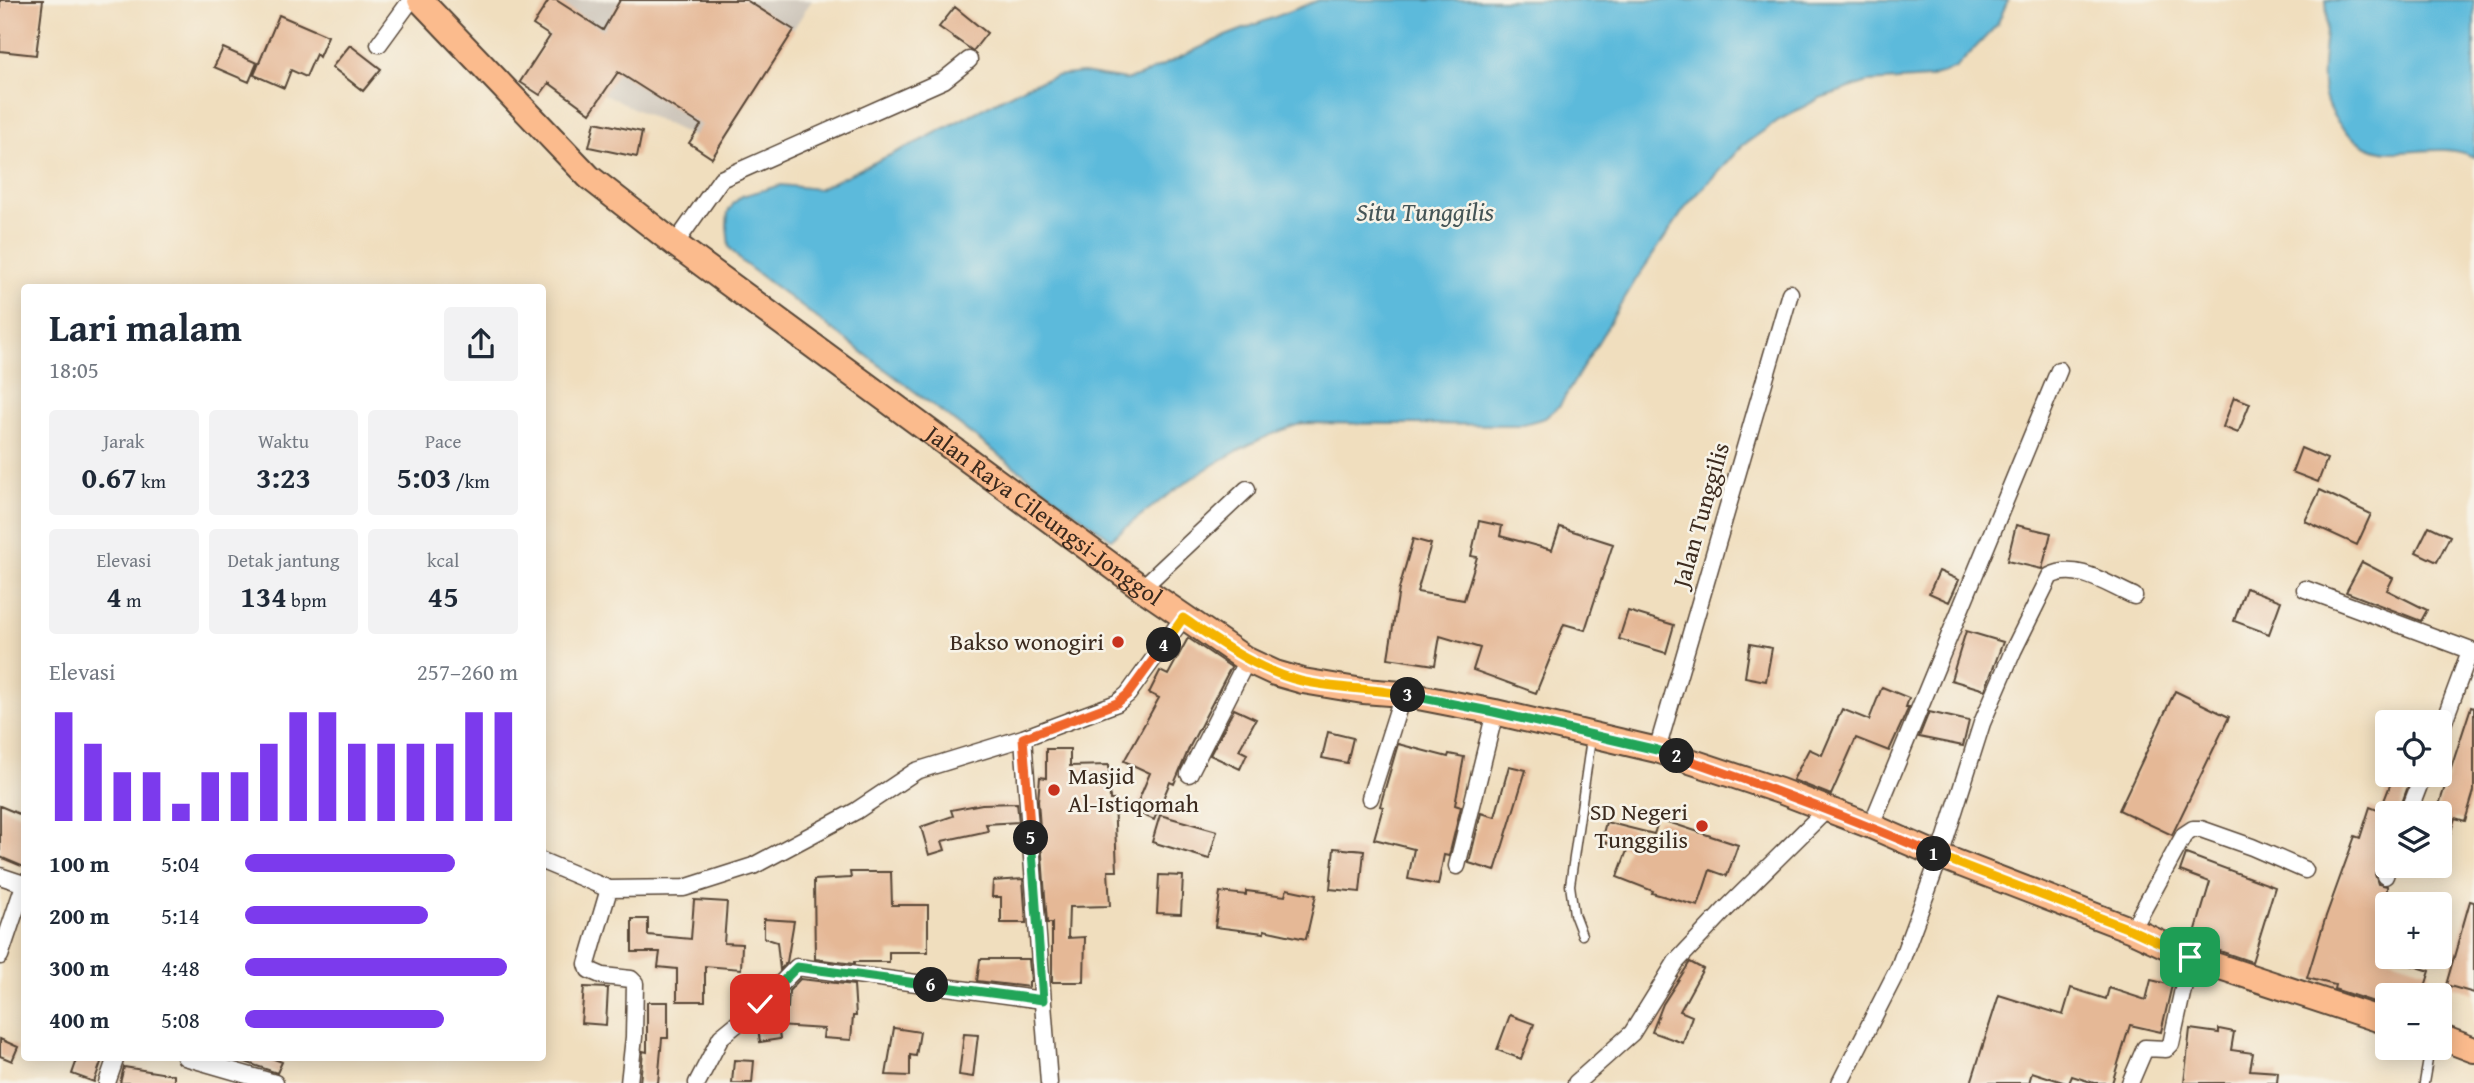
<!DOCTYPE html>
<html lang="id">
<meta charset="utf-8">
<style>
body{margin:0;font-family:"Gentium Book Plus",serif;background:#f2f2f3;color:#1f2937;height:100vh;display:flex;flex-direction:column;font-size:26px;white-space:nowrap}
*{box-sizing:border-box;margin:0}
p{font-size:23px;color:#747a83}
.icon{flex:none;width:38px;height:38px;fill:none;stroke:currentColor;stroke-width:2;stroke-linecap:round;stroke-linejoin:round}
.map{position:relative;flex:1;overflow:hidden}
.drawer{position:absolute;left:21px;top:284px;width:525px;height:777px;display:flex;flex-direction:column;background:#fff;border-radius:7px;box-shadow:0 4px 18px #0003}
.drawer>*{flex:none}
.tools{position:absolute;left:2375px;top:710px;display:grid;gap:14px}
.tools a{display:grid;place-items:center;width:77px;height:77px;border-radius:7px;background:#fff;box-shadow:0 4px 18px #0003;font-size:35px}
.pin{position:absolute;display:grid;place-items:center;width:60px;height:60px;color:#fff;margin:-30px;border-radius:14px;box-shadow:0 4px 10px #0006}
.km{position:absolute;width:35px;height:35px;margin:-18px;border-radius:50%;background:#222;color:#fff;font-size:19px;line-height:35px;text-align:center}
.round{display:grid;place-items:center;flex:none;width:74px;height:74px;border-radius:7px;background:#f2f2f3}
.head{display:flex;align-items:center;justify-content:space-between;height:119px;padding:0 28px}
h1{font-size:38px;font-weight:700;line-height:52px}
.figures{display:grid;grid-template-columns:repeat(3,1fr);gap:10px;height:119px;padding:7px 28px}
.figures div{display:grid;align-content:center;border-radius:7px;background:#f2f2f3;text-align:center}
.figures b{font-size:30px;font-weight:700}
.figures small{font-size:19px;font-weight:400}
.figures p{font-size:19px}
.chart{height:196px;padding:14px 28px}
.chart p{display:flex;justify-content:space-between}
.chart svg{width:100%;height:126px;margin-top:7px;stroke:#7c3aed;stroke-width:6}
ul{padding:0 28px;list-style:none;font-size:23px}
li{display:grid;grid-template-columns:112px 84px 1fr;align-items:center;height:52px}
li i{height:18px;border-radius:9px;background:#7c3aed}
.map>svg:first-child{display:block}
</style>
<div class="map">
<svg width="2474" height="1083" viewBox="0 0 2474 1083">
<rect width="100%" height="100%" fill="#f7f3e8"/>
<filter id="ink" filterUnits="userSpaceOnUse"><feTurbulence type="fractalNoise" baseFrequency=".0143" numOctaves="2"/><feDisplacementMap in="SourceGraphic" scale="14" xChannelSelector="R" yChannelSelector="G"/><feConvolveMatrix kernelMatrix="1 2 1 2 8 2 1 2 1" color-interpolation-filters="sRGB"/></filter>
<filter id="wash" filterUnits="userSpaceOnUse"><feTurbulence type="fractalNoise" baseFrequency=".00686" numOctaves="4" result="noise"/><feDisplacementMap in="SourceGraphic" scale="28" xChannelSelector="R" yChannelSelector="G"/><feGaussianBlur stdDeviation="1.57" result="paint"/><feColorMatrix in="noise" values="0 0 0 0 0 0 0 0 0 0 0 0 0 0 0 0 0 1.4 0 .05"/><feComposite in="paint" operator="in"/></filter>
<g filter="url(#wash)">
<rect width="100%" height="100%" fill="#f0debe"/>
<path fill="#cbc3b8" d="M565,0H812L717,148L536,62Z"/>
<path fill="#5cbadb" stroke="#4c727c" stroke-width="2" d="M1319,0H2008L1997,25L1956,68L1929,78L1868,82L1820,98L1779,120L1742,146L1688,204L1635,281L1560,405L1545,418L1520,425L1303,423C1232,445 1168,493 1111,539L741,261L729,247L727,225L728,212L734,203L742,196L781,185L818,189L920,141L1026,86L1056,76L1082,73L1126,80L1140,76L1223,37Z
M2326,0H2474V157C2445,144 2420,153 2390,152C2373,151 2359,144 2347,132C2304,93 2332,46 2326,0Z"/>
<g id="blocks">
<path fill="#e5b896" d="M0,0H43L36,55L0,51Z
M549,0H556L603,30L620,0H746L794,30L712,158L689,143L701,125L618,72L590,113L549,83L540,95L520,82L550,36L533,25Z
M955,7L987,33L973,51L939,27Z
M279,15L328,36L319,57L316,54L306,77L291,70L284,88L254,75Z
M350,45L381,69L363,91L332,67Z
M223,48L257,63L249,82L214,67Z
M595,122L642,132L637,157L589,147Z
M2234,397L2250,403L2238,433L2223,427Z
M2301,448L2327,459L2318,482L2292,472Z
M2320,490L2371,514L2357,545L2305,521Z
M1479,521L1502,526L1500,536L1552,550L1560,527L1613,544L1585,630L1564,624L1536,693L1473,670L1480,648L1440,636L1435,665L1388,658L1399,589L1413,539L1431,544L1417,592L1464,600L1477,557L1471,556Z
M2016,525L2051,533L2042,569L2007,561Z
M2429,526L2450,536L2437,562L2416,552Z
M2362,562L2393,578L2387,590L2427,610L2421,621L2346,592Z
M1939,571L1959,580L1949,602L1929,593Z
M2246,588L2281,601L2269,634L2234,621Z
M1628,611L1674,625L1666,653L1619,639Z
M1966,631L2003,642L1985,690L1951,680Z
M1188,638L1231,667L1190,746L1174,784L1170,782L1154,820L1134,811L1150,773L1124,761L1159,698L1149,693L1160,671L1168,675Z
M1750,644L1772,648L1766,681L1745,677Z
M1882,687L1909,698L1906,707H1909L1889,751L1856,738L1831,795L1793,780L1809,749L1822,755L1842,709L1869,720Z
M2175,691L2229,717L2172,835L2119,810Z
M2471,707L2474,708V791L2465,821L2455,818L2443,857L2440,856V814H2436Z
M1234,709L1256,719L1239,750L1247,754L1240,769L1210,755Z
M1929,712L1969,721L1963,746L1919,737Z
M1328,732L1353,738L1347,763L1322,758Z
M1398,744L1448,757L1449,754L1464,757L1455,805L1461,807L1449,856L1444,855L1438,885L1408,879L1414,849L1374,839L1383,807L1380,806Z
M1046,749H1070V766L1109,765L1110,800H1114L1117,871H1108L1110,906L1069,907L1068,938L1085,937L1084,982H1052V923H1047L1038,801L1040,777L1046,778Z
M1509,766L1526,770L1495,871L1469,863L1481,813L1495,817Z
M2394,775H2412L2398,814H2387V856L2380,859L2375,874L2378,884L2387,886V961L2388,958L2430,971L2422,996H2387L2383,1005L2334,989L2335,985L2307,978L2326,916L2355,836L2360,838L2370,807L2380,811Z
M1017,803L1019,822L986,824L988,831L942,841L945,850L929,855L921,827L953,816L951,810L982,804Z
M0,806L24,816V867L0,857Z
M1160,815L1217,831L1209,859L1152,842Z
M1659,819L1738,845L1727,876L1710,870L1698,906L1652,893L1653,891L1617,877L1628,848L1601,841L1606,822L1654,834Z
M1334,848L1364,851L1360,892L1330,889Z
M2186,854L2275,887L2252,962L2199,944L2200,934L2195,933L2210,882L2180,871Z
M850,872H891L892,905H928V952H889V962H854V964L815,959L814,880L851,878Z
M1159,875L1183,876L1181,914L1157,913Z
M1023,879L1026,923H1001V897H992L993,881Z
M1287,889L1316,895L1306,939L1264,930V933L1215,927L1220,892L1246,895V891L1285,896Z
M694,900L727,902L724,943L742,944L741,969L705,966V1001H677V969L658,967L660,952H632V919H648V935L691,939Z
M2470,901L2474,902V993L2446,985Z
M764,919L794,921L787,962L780,970L777,942L764,938Z
M980,959H1029L1031,982H1029V987L977,981Z
M1690,962L1703,969L1680,1011L1692,1016L1683,1043L1652,1032L1663,1004Z
M800,979L854,985L856,1016H853L851,1040L823,1038L824,1029L778,1026L780,1039L760,1042L757,1021L769,1011L788,1008L789,991Z
M2151,980L2172,985L2161,1032L2130,1025L2112,1083H2094L2072,1076L2069,1083H2066L2032,1072L2029,1083H1971L1999,995L2063,1015L2071,988L2106,999L2109,988L2146,1000Z
M584,987L608,988L606,1025L581,1023Z
M647,1002H668V1038H662L658,1083H640L643,1051L647,1052Z
M1510,1015L1534,1024L1521,1059L1497,1050Z
M894,1028L920,1032L916,1056L910,1055V1076L886,1075Z
M2190,1029L2219,1033V1029L2234,1032L2231,1050L2253,1053L2250,1070L2278,1072L2277,1083H2184Z
M964,1034L978,1035L973,1077L959,1075Z
M0,1039L18,1047L12,1061L0,1056Z
M78,1057H103L94,1082L72,1074Z
M231,1057H269L282,1062L277,1073Z
M734,1060L754,1061L752,1083H732Z
M124,1067L174,1075V1083H120Z"/>
</g>
</g>
<g filter="url(#ink)">
<use href="#blocks" fill-opacity="0" stroke="#564536" stroke-width="2"/>
<g fill="none" stroke-linecap="round" stroke-linejoin="round">
<g stroke="#564536" stroke-width="11">
<path id="lane" d="M1582,935L1574,914L1570,885L1591,739
M2424,1083L2430,1048"/>
</g>
<g stroke="#564536" stroke-width="19">
<path id="street" d="M379,44L411,0
M675,244L721,179L944,80L969,60
M1142,588L1247,489
M2305,589L2474,652
M2440,732L2470,651
M1023,738L1049,1083
M1657,750L1790,293
M1189,774L1247,660
M1370,798L1403,694
M2408,814L2423,775
M1871,826L2059,370
M542,861L609,889L684,888L753,866L856,811L916,771L1023,738L1117,703L1128,694L1183,618
M1457,866L1495,712
M0,876L24,884
M2385,876L2388,866
M609,889L587,964L589,970L603,976L631,979L635,983L634,1037L629,1083
M2132,930L2184,835L2193,829H2201L2252,847L2305,870
M0,956L24,885
M185,1057L275,1083
M107,1083L116,1057
M697,1083L721,1037L760,1005L797,967L1043,1000
M1576,1083L1632,1033L1676,962L1726,909L1827,809
M1840,1083L1899,967L1940,856L1982,723L2013,651L2050,576C2077,562 2108,585 2134,596
M2130,1083L2145,1048L2166,1049L2171,1044L2190,957"/>
</g>
<g stroke="#564536" stroke-width="28">
<g id="primary">
<path id="s1" d="M420,0L589,177L675,244L1142,588L1247,660L1275,673L1303,681L1363,691L1403,694L1495,712L1657,750L1780,791L1871,826L1940,856L2132,930L2190,957L2387,1022"/>
<path d="M2440,1037L2474,1050"/>
</g>
</g>
<use href="#lane" stroke="#fff" stroke-width="8"/>
<use href="#street" stroke="#fff" stroke-width="16"/>
<use href="#primary" stroke="#fbbb8d" stroke-width="24"/>
</g>
</g>
<g fill="none" stroke-linecap="round" stroke-linejoin="round" filter="url(#ink)">
<g stroke="#fff" stroke-width="14">
<path id="split-1" d="M1934,854L2132,930L2190,957"/>
</g>
<g stroke="#fff" stroke-width="14">
<path id="split-2" d="M1677,756C1764,786 1850,817 1934,854"/>
</g>
<g stroke="#fff" stroke-width="14">
<path id="split-3" d="M1408,695L1494,712L1657,750L1677,756"/>
</g>
<g stroke="#fff" stroke-width="14">
<path id="split-4" d="M1164,645L1183,618C1220,643 1257,670 1301,681C1336,689 1373,688 1408,695"/>
</g>
<g stroke="#fff" stroke-width="14">
<path id="split-5" d="M1031,838L1023,738L1117,703L1128,694L1164,645"/>
</g>
<g stroke="#fff" stroke-width="14">
<path id="split-6" d="M931,985L1043,1000L1031,838"/>
</g>
<g stroke="#fff" stroke-width="14">
<path id="split-7" d="M760,1004L797,967L931,985"/>
</g>
<use href="#split-1" stroke="#f5b400" stroke-width="9"/>
<use href="#split-2" stroke="#f0652b" stroke-width="9"/>
<use href="#split-3" stroke="#22a559" stroke-width="9"/>
<use href="#split-4" stroke="#f5b400" stroke-width="9"/>
<use href="#split-5" stroke="#f0652b" stroke-width="9"/>
<use href="#split-6" stroke="#22a559" stroke-width="9"/>
<use href="#split-7" stroke="#22a559" stroke-width="9"/>
</g>
<g fill="#c8321e" stroke="#f7f3e8" stroke-width="2.5">
<circle cx="1118" cy="642" r="7"/>
<circle cx="1054" cy="790" r="7"/>
<circle cx="1702" cy="826" r="7"/>
</g>
<g text-anchor="middle" stroke-width="5" stroke-linejoin="round" paint-order="stroke">
<g font-size="24" fill="#3b2a1e" stroke="#f7f3e8">
<text dy="8" stroke="none"><textPath href="#s1" startOffset="812">Jalan Raya Cileungsi-Jonggol</textPath></text>
<text transform="translate(1701 515) rotate(-74)" y="8">Jalan Tunggilis</text>
</g>
<g font-size="24" fill="#3b2a1e" stroke="#f7f3e8" text-anchor="end">
<text x="1104" y="650">Bakso wonogiri</text>
<text x="1068" y="784" text-anchor="start">Masjid<tspan x="1068" dy="28">Al-Istiqomah</tspan></text>
<text x="1688" y="820">SD Negeri<tspan x="1688" dy="28">Tunggilis</tspan></text>
</g>
<g font-size="26" font-style="italic" fill="#455557" stroke="#f7f3e8">
<text x="1425" y="221">Situ Tunggilis</text>
</g>
</g>
</svg>
<div class="tools">
<a><svg class="icon" aria-label="locate" viewBox="0 0 24 24"><circle cx="12" cy="12" r="6"/><path d="M12 2v4M12 18v4M2 12h4M18 12h4"/></svg></a>
<a><svg class="icon" aria-label="layers" viewBox="0 0 24 24"><path d="M12 4l9 5-9 5-9-5zM3 14l9 5 9-5"/></svg></a>
<a>+</a>
<a>−</a>
</div>
<div class="pin" style="left:2190px;top:957px;background:#1e9e55"><svg class="icon" aria-label="arrive" viewBox="0 0 24 24"><path d="M6 21V4h12l-3 4 3 4H6"/></svg></div>
<div class="pin" style="left:760px;top:1004px;background:#d93025"><svg class="icon" aria-label="check" viewBox="0 0 24 24"><path d="M5 12l5 5 9-10"/></svg></div>
<b class="km" style="left:1934px;top:854px">1</b>
<b class="km" style="left:1677px;top:756px">2</b>
<b class="km" style="left:1408px;top:695px">3</b>
<b class="km" style="left:1164px;top:645px">4</b>
<b class="km" style="left:1031px;top:838px">5</b>
<b class="km" style="left:931px;top:985px">6</b>
<section class="drawer">
<div class="head"><div><h1>Lari malam</h1><p>18:05</p></div><a class="round"><svg class="icon" aria-label="share" viewBox="0 0 24 24"><path d="M12 15V3M7 8l5-5 5 5M5 13v7h14v-7"/></svg></a></div>
<div class="figures">
<div><p>Jarak</p><b>0.67<small> km</small></b></div>
<div><p>Waktu</p><b>3:23</b></div>
<div><p>Pace</p><b>5:03<small> /km</small></b></div>
</div>
<div class="figures">
<div><p>Elevasi</p><b>4<small> m</small></b></div>
<div><p>Detak jantung</p><b>134<small> bpm</small></b></div>
<div><p>kcal</p><b>45</b></div>
</div>
<div class="chart"><p><span>Elevasi</span>257–260 m</p>
<svg viewBox="0 0 160 44" preserveAspectRatio="none"><path d="M5 44V6M15 44V17M25 44V27M35 44V27M45 44V38M55 44V27M65 44V27M75 44V17M85 44V6M95 44V6M105 44V17M115 44V17M125 44V17M135 44V17M145 44V6M155 44V6"/></svg>
</div>
<ul>
<li><b>100 m</b>5:04<i style="width:77%"></i></li>
<li><b>200 m</b>5:14<i style="width:67%"></i></li>
<li><b>300 m</b>4:48<i style="width:96%"></i></li>
<li><b>400 m</b>5:08<i style="width:73%"></i></li>
</ul>
</section>
</div>
